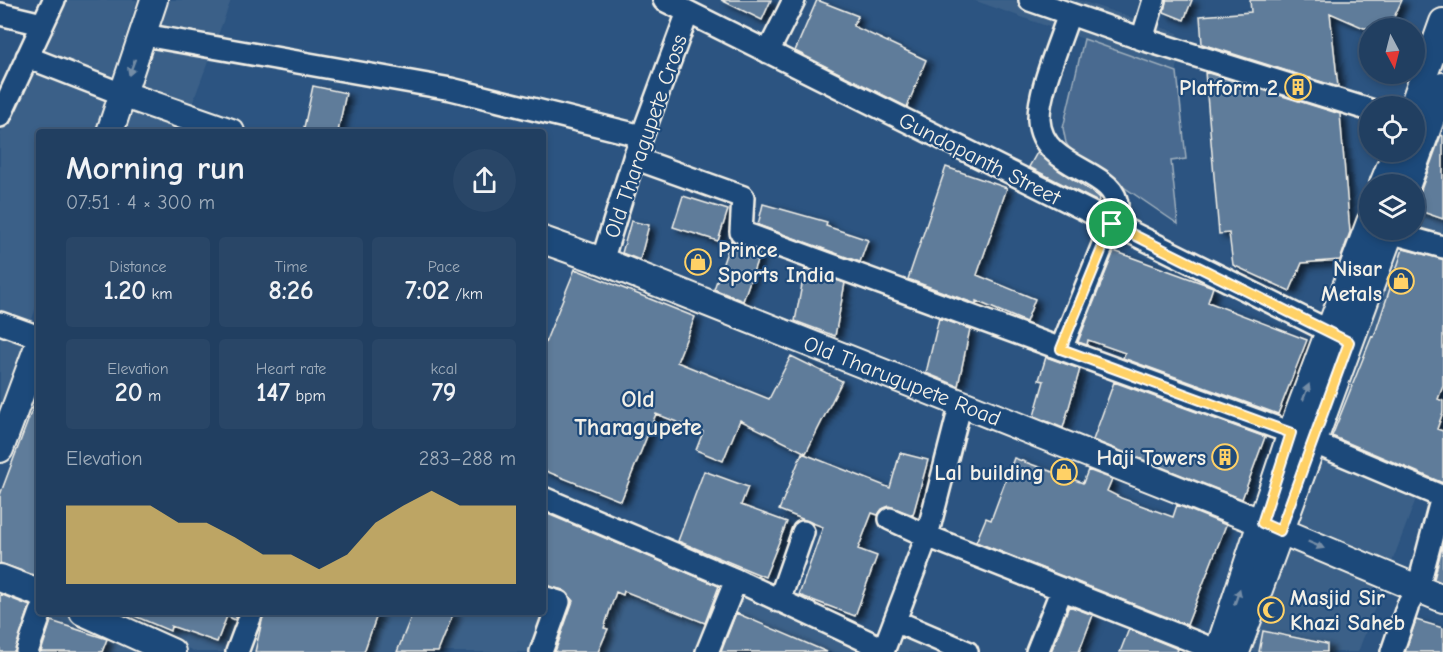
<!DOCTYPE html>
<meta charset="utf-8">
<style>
body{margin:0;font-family:"Comic Neue",sans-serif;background:#294667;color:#f1f3f6;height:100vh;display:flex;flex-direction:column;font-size:22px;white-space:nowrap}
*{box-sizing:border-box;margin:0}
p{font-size:20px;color:#a2afbd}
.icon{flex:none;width:33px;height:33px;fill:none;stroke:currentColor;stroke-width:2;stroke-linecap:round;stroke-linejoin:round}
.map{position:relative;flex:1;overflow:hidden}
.details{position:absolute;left:36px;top:129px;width:510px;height:486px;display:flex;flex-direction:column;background:#213f61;border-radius:6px;box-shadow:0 3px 9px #0003,0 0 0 2px #3e5876}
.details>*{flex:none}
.needle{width:39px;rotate:173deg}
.controls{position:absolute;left:1359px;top:18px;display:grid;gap:12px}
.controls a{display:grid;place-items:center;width:66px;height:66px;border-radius:50%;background:#213f61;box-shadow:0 3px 9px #0003,0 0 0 2px #3e5876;font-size:30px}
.pin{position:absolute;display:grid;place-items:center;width:51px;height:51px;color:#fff;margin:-26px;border:3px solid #fff;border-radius:50%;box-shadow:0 2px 6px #0007}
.round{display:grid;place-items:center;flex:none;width:63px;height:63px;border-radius:32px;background:#294667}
.head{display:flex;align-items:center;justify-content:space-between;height:102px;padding:0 30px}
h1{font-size:33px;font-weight:600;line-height:45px}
.stats{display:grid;grid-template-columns:repeat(3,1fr);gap:9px;height:102px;padding:6px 30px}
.stats div{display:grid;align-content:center;border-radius:6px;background:#294667;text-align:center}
.stats b{font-size:26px;font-weight:600}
.stats small{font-size:16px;font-weight:400}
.stats p{font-size:16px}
.chart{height:168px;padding:12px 30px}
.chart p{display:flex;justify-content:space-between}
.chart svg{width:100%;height:108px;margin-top:6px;fill:#ffd166;opacity:.7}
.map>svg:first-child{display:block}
</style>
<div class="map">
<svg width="1443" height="652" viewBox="0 0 1443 652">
<defs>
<filter id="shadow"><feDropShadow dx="6" dy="4" stdDeviation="3" flood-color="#0009"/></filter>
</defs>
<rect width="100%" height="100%" fill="#2c5481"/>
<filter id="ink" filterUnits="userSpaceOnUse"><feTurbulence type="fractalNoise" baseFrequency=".0167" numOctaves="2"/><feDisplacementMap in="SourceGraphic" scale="12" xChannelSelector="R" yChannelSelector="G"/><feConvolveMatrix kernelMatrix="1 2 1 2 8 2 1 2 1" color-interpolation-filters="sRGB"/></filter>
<g filter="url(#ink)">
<path fill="#3b6088" d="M63,0H137L95,132H39V299L29,328L0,317V134Z
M170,0H231L184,126L197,132H123Z
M973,0H1078L1178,33L1177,72Z
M1443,127V373L1417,496L1358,652H1241L1403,230H1414L1415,201Z
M0,332L26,342L0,421Z
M543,504L872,652H196L106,612H543Z
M49,612H58L148,652H31Z
M899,629L953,652H889Z"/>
<path fill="#496b90" stroke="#9eaebc" stroke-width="1.5" d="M1084,39L1177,72L1186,159L1171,161L1178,224L1071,151L1066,143L1063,128Z"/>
<path fill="#5e7b9a" stroke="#f4f1e8" stroke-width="1.5" filter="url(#shadow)" d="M721,0H771L762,20Z
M817,0L858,16L853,26L926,60L907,107L795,51Z
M1166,0H1192L1184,20L1164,12Z
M1250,0H1402L1389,28H1364L1330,13L1338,87L1202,44L1200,16L1251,12Z
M1205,72L1340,114L1350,232L1340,260L1302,263L1290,291L1233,265L1229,233L1219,234Z
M313,86L346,93L338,132H303Z
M1441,135L1443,136V219L1414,209Z
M1038,151L1058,170L1097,195L1100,198L1098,202L1029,167Z
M946,167L1007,188L977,275L1035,299L1026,322L976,301V304L908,279Z
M683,196L728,210L718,241L673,227Z
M763,204L827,222L826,226L868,240L860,262L758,225Z
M631,221L649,225L640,260L622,253Z
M731,240L760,252L743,301L714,289Z
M1403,249L1443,259V386L1438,399L1443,401V412L1437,429L1443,431V483L1332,436L1372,336L1374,337Z
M1114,251L1213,287L1208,302L1307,340L1278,414L1123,358L1125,353L1088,340L1087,345L1078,342Z
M575,269L695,317L677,362L769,399L791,356L842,381L806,453L740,420L723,461L696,450L703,432L656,414L621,501L543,470V348Z
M805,269L845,283L835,336L795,321Z
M939,318L970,329L958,386L926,373Z
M1046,357L1080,369L1063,428L1034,416L1044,381L1039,380Z
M1114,382L1265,437L1242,499L1093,440Z
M38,394L39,395V577L0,563V495Z
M802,453L890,488L900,453L928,460L913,515L889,506L882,509L878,515L872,513L858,549L877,556L855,616L799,595L823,527L779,510Z
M1014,458L1083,483L1088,470L1112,479L1107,491L1121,498L1173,517L1177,505L1226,525L1187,625L976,542L986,518L991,520Z
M704,471L748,487L741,505L787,522L765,577L678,541Z
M543,512L719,586L705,623L624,591L623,595L616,592L604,628L608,629L598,652H555L573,601L563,590L543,585Z
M1443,543V583L1434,579Z
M0,594L30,606L15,652H0Z
M1069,606L1093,615L1079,652H1051Z
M125,612H238L235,620L227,616L217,642L171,626L170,631Z
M264,612H378L364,652H255Z
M413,612H454L438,652H397Z
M736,613L827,652H721Z
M1416,620L1443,628V652H1405Z
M51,621L107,639L102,652H41Z
M1129,629L1178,649L1177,652H1120Z
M1263,631L1327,644V652H1259Z"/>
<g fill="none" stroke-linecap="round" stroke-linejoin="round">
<g stroke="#f4f1e8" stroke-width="26">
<path id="minor" d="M664,0L1343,338
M1030,0L1142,39
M1154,0L1142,39L1370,110
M0,14L42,24
M144,35L451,89L642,136
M768,52L794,0
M27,57L122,94
M0,116L54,0
M634,158L743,197L741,232L1291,433L1443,497
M1389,232L1443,247
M602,261L634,158L688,12
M0,323L39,337
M1061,349L1117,210C1120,168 1042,172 1039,120C1038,92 1060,42 1069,14
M543,498L736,580L884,649L927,536L961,403
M890,519L927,536L1218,651
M779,601L803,532
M895,621L967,652
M27,652L41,612
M237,652L252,612
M541,652L559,602L543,597
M707,652L736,580
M1037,652L1062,589
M1392,652L1408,605L1418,588L1442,497"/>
</g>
<g stroke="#f4f1e8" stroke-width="30">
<g id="tertiary">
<path d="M122,94L231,132"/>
<path d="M1413,106L1443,22"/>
<path d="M110,132L154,0"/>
<path d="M1383,184L1396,152"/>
<path d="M1407,184L1443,86"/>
<path id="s1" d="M543,240L602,261L1250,518L1443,599"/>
<path d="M0,449L39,344"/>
<path d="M0,578L39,593"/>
<path d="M83,612L172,652"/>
<path d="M1218,652L1291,433L1370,222"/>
<path d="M1236,652L1391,230"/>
</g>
</g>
<use href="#minor" stroke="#1f4a7a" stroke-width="21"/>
<use href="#tertiary" stroke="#1f4a7a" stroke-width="26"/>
</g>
<defs><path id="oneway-solid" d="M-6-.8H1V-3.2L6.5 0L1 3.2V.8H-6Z" transform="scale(1.5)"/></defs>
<g fill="#748da6">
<use href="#oneway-solid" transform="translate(132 67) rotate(110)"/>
<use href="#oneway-solid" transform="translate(1306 392) rotate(-69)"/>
<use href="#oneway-solid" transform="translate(1316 545) rotate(23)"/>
<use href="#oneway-solid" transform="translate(1237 597) rotate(-71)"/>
</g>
</g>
<g fill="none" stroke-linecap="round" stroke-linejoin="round" filter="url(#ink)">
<g stroke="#fff" stroke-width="12">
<path id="route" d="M1112,224L1349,342L1280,531L1262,523L1291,433L1061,349Z"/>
</g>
<use href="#route" stroke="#ffd166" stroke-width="8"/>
</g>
<defs>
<g id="building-ring" transform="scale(1.35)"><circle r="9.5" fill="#1f4a7a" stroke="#ffd166" stroke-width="1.5"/><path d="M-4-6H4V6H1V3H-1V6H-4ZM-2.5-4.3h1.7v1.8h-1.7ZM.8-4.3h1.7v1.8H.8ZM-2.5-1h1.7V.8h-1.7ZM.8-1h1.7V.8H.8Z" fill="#ffd166"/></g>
<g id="shop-ring" transform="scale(1.35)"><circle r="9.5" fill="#1f4a7a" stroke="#ffd166" stroke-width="1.5"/><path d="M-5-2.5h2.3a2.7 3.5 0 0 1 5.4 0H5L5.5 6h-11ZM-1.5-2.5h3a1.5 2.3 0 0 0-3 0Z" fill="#ffd166"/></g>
<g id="mosque-ring" transform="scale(1.35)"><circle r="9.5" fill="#1f4a7a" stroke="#ffd166" stroke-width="1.5"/><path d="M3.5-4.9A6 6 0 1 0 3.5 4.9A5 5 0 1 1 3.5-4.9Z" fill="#ffd166"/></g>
</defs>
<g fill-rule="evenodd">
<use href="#building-ring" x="1298" y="87"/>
<use href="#shop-ring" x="698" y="262"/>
<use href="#shop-ring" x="1401" y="281"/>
<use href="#building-ring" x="1225" y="457"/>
<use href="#shop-ring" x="1064" y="472"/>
<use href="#mosque-ring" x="1271" y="610"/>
</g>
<g text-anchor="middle" stroke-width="4.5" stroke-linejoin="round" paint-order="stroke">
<g font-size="22" font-weight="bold" fill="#f4f1e8" stroke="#1f4a7a" text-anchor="end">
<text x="1278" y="95">Platform 2</text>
<text x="718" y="257" text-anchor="start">Prince<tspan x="718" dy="25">Sports India</tspan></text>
<text x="1382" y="276">Nisar<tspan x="1382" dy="25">Metals</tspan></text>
<text x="1206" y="465">Haji Towers</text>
<text x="1044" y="480">Lal building</text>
<text x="1290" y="605" text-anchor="start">Masjid Sir<tspan x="1290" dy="25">Khazi Saheb</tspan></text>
</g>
<g font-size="22" fill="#f4f1e8" stroke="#1f4a7a">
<text transform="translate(645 136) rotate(-71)" y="8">Old Tharagupete Cross</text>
<text transform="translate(980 158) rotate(27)" y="8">Gundopanth Street</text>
<text dy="8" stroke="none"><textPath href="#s1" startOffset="386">Old Tharugupete Road</textPath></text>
</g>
<g font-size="24" font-weight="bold" fill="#f4f1e8" stroke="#1f4a7a">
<text x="638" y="407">Old<tspan x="638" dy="28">Tharagupete</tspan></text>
</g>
</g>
</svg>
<div class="controls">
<a><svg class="needle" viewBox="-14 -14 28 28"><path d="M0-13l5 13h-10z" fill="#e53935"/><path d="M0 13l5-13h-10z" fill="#a2afbd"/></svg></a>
<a><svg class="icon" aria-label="locate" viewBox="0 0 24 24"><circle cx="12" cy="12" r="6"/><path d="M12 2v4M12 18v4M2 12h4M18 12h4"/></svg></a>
<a><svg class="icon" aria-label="layers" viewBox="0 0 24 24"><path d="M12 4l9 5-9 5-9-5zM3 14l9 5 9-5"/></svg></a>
</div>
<div class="pin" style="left:1112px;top:224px;background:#1e9e55"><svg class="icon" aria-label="arrive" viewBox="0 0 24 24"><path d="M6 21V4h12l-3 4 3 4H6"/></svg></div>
<section class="details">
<div class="head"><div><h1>Morning run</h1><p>07:51 · 4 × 300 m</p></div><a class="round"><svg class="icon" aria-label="share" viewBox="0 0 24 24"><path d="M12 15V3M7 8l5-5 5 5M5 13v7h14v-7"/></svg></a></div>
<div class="stats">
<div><p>Distance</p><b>1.20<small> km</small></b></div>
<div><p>Time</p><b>8:26</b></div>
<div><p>Pace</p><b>7:02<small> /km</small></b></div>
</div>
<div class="stats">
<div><p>Elevation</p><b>20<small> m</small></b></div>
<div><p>Heart rate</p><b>147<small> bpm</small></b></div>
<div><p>kcal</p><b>79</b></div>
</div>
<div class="chart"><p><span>Elevation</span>283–288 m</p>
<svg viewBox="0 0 160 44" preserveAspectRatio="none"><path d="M0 44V12L10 12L20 12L30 12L40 19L50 19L60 25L70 32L80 32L90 38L100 32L110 19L120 12L130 6L140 12L150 12L160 12V44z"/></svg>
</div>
</section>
</div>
